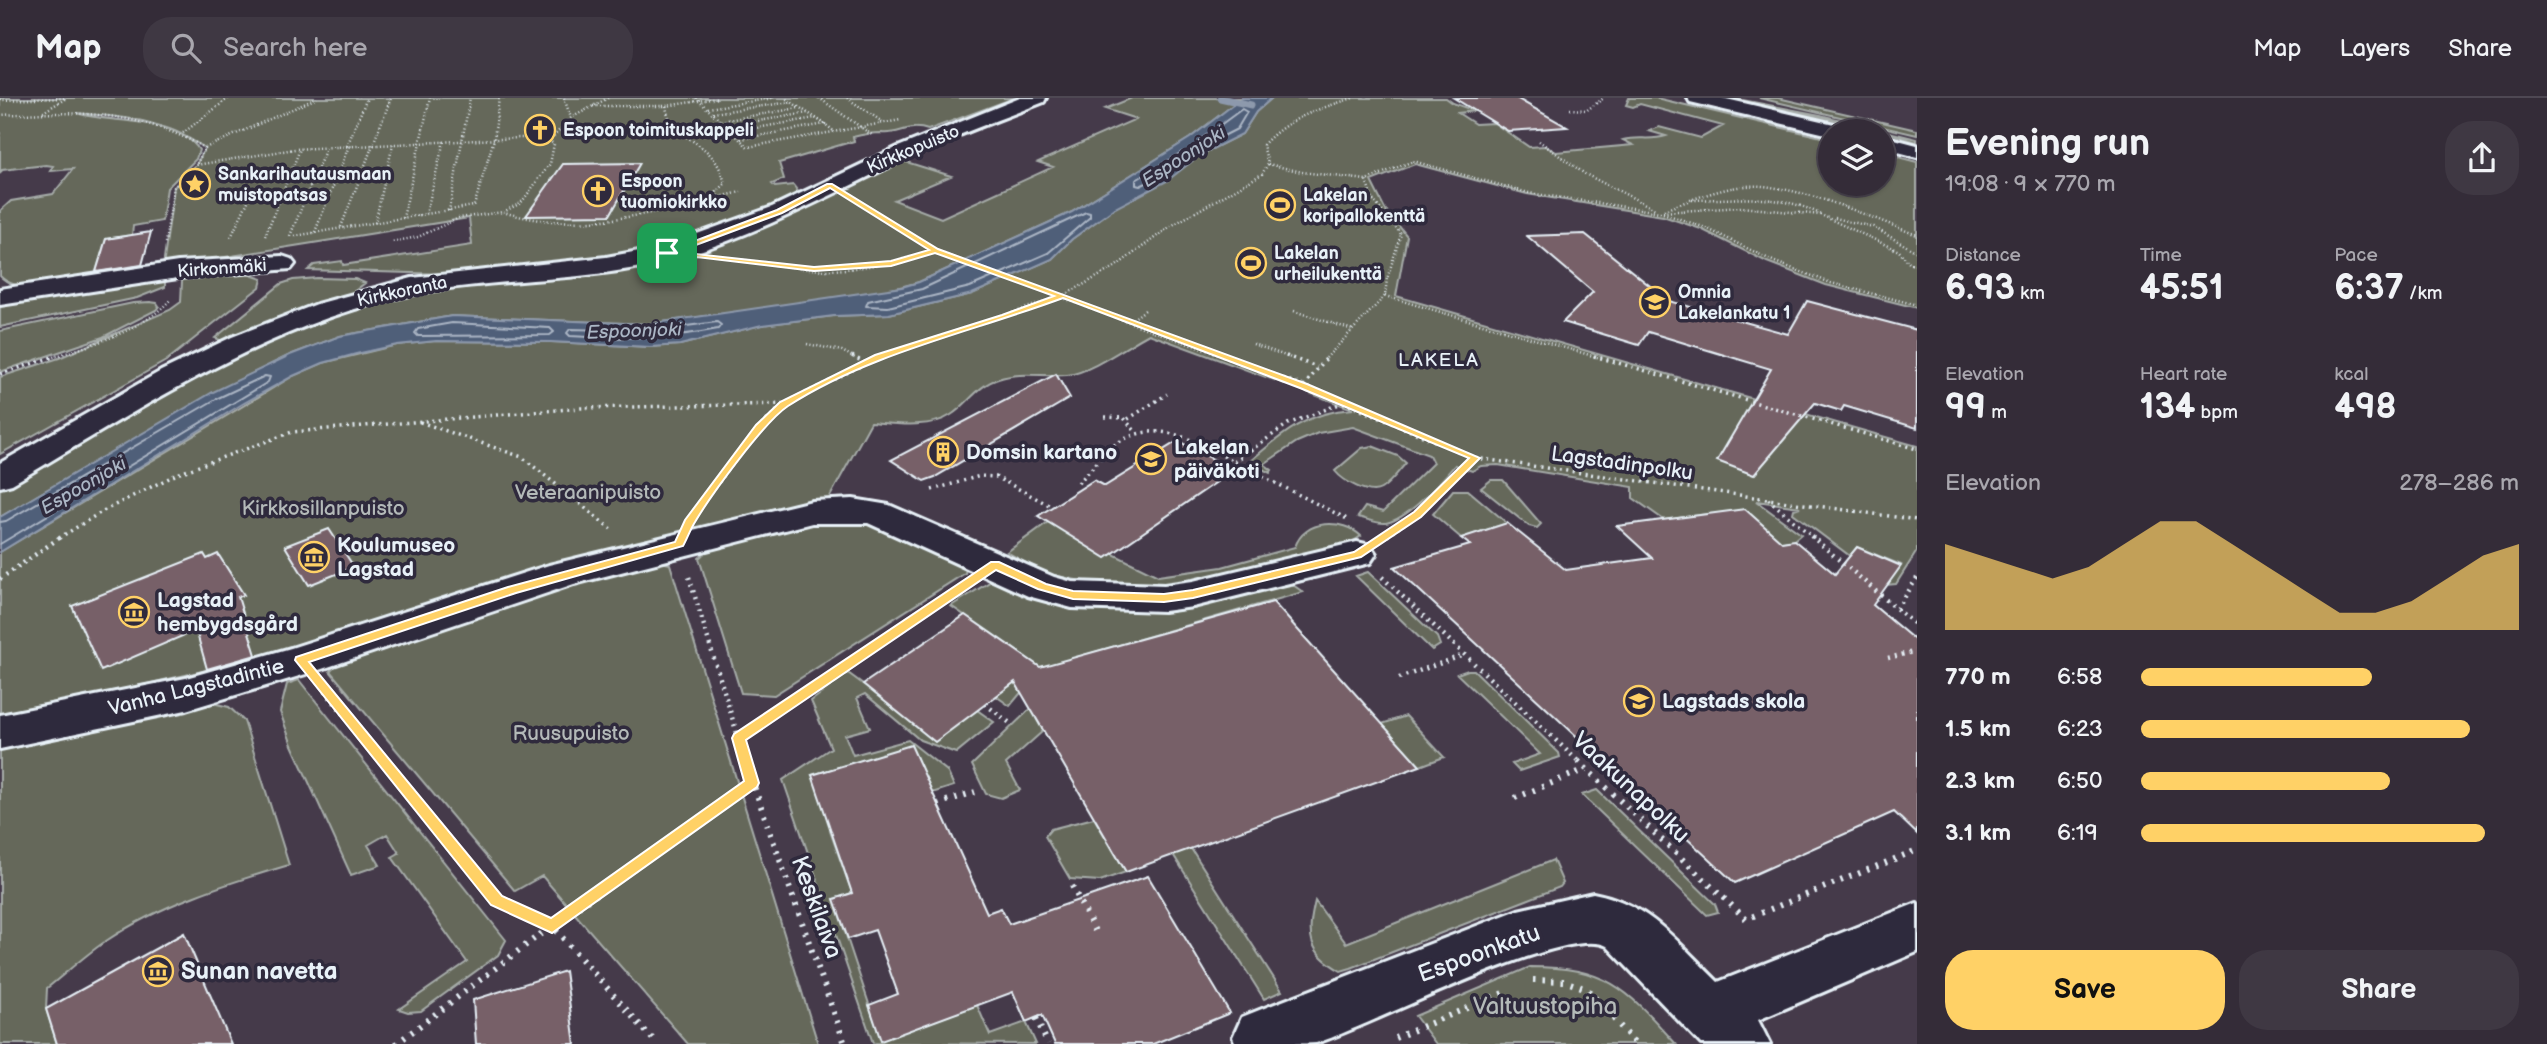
<!DOCTYPE html>
<meta charset="utf-8">
<style>
body{margin:0;font-family:"Balsamiq Sans",sans-serif;background:#3f3843;color:#f1f3f6;height:100vh;display:flex;flex-direction:column;font-size:26px;white-space:nowrap}
*{box-sizing:border-box;margin:0}
p{font-size:23px;color:#a9a7ae}
.icon{flex:none;width:38px;height:38px;fill:none;stroke:currentColor;stroke-width:2;stroke-linecap:round;stroke-linejoin:round}
.map{position:relative;flex:1;overflow:hidden}
.drawer{display:flex;flex-direction:column;background:#342c38;width:630px}
.drawer>*{flex:none}
.controls{position:absolute;left:1818px;top:21px;display:grid;gap:14px}
.controls a{display:grid;place-items:center;width:77px;height:77px;border-radius:50%;background:#342c38;box-shadow:0 2px 5px #0004,0 0 0 2px #4e4853;font-size:35px}
.pin{position:absolute;display:grid;place-items:center;width:60px;height:60px;color:#fff;margin:-30px;border-radius:14px;box-shadow:0 4px 10px #0006}
.round{display:grid;place-items:center;flex:none;width:74px;height:74px;border-radius:28px;background:#3f3843}
.overview{display:flex;align-items:center;justify-content:space-between;height:119px;padding:0 28px}
h1{font-size:38px;font-weight:600;line-height:52px}
.metrics{display:grid;grid-template-columns:repeat(3,1fr);gap:10px;height:119px;padding:7px 28px}
.metrics div{display:grid;align-content:center}
.metrics b{font-size:35px;font-weight:600}
.metrics small{font-size:19px;font-weight:400}
.metrics p{font-size:19px}
.chart{height:196px;padding:14px 28px}
.chart p{display:flex;justify-content:space-between}
.chart svg{width:100%;height:126px;margin-top:7px;fill:#ffd166;opacity:.7}
.cta{display:flex;gap:14px;margin-top:auto;padding:14px 28px}
.cta a{flex:1;height:80px;border-radius:28px;background:#ffd166;color:#111;font-size:28px;font-weight:600;line-height:80px;text-align:center}
.cta a+a{background:#3f3843;color:#f1f3f6}
ul{padding:0 28px;list-style:none;font-size:23px}
li{display:grid;grid-template-columns:112px 84px 1fr;align-items:center;height:52px}
li i{height:18px;border-radius:9px;background:#ffd166}
header{display:flex;align-items:center;gap:42px;box-sizing:border-box;height:98px;padding:0 35px;background:#342c38;border-bottom:2px solid #4e4853}
header strong{font-size:33px}
nav{display:flex;gap:38px;margin-inline-start:auto;font-size:24px}
.search{width:490px;height:63px;background:#3f3843;display:flex;align-items:center;gap:18px;box-sizing:border-box;padding:0 24px;border-radius:28px;color:#a9a7ae;font-size:26px}
main{display:flex;flex:1;min-height:0}
.map>svg:first-child{display:block}
</style>
<header>
<strong>Map</strong>
<div class="search"><svg class="icon" aria-label="search" viewBox="0 0 24 24"><circle cx="10" cy="10" r="6"/><path d="M15 15l6 6"/></svg>Search here</div>
<nav><a>Map</a><a>Layers</a><a>Share</a></nav>
</header>
<main>
<div class="map">
<svg width="1917" height="946" viewBox="0 0 1917 946">
<rect width="100%" height="100%" fill="#453a4a"/>
<filter id="ink" filterUnits="userSpaceOnUse"><feTurbulence type="fractalNoise" baseFrequency=".0143" numOctaves="2"/><feDisplacementMap in="SourceGraphic" scale="14" xChannelSelector="R" yChannelSelector="G"/><feConvolveMatrix kernelMatrix="1 2 1 2 8 2 1 2 1" color-interpolation-filters="sRGB"/></filter>
<g filter="url(#ink)">
<path fill="#65685a" stroke="#a6aca9" stroke-width="2" d="M0,0H1014L928,32C908,25 900,37 882,35C871,35 864,36 853,39L854,43L779,65L784,81L772,86L775,89L793,87L801,97L701,139L617,161L446,176L308,172L314,167L342,163L343,167L472,147L469,120L163,169L174,89L196,67L205,50C162,21 126,19 77,15C107,26 177,17 199,52L196,61L167,90L162,123L133,128L132,137L106,141L94,180C68,183 21,200 0,178V113L11,103L53,96L73,71L50,73L53,68L46,67L2,72L0,76Z
M1132,0H1242L1190,40L1072,114L919,184L881,194L648,226L452,218L340,238L290,257L213,295L0,419V387L198,273L349,209L418,191L673,162L745,136L897,61L951,78L894,102L941,120L1053,69L1038,64L1136,21L1105,11Z
M1272,0H1446L1453,5L1475,13L1458,15L1475,26L1494,25L1529,49L1545,48L1556,54L1633,47L1623,42C1638,38 1651,43 1666,38L1649,33L1659,29L1701,40L1723,28L1640,6L1633,9L1626,7L1629,0H1656L1830,41V86H1883V55L1917,64V210L1826,187L1767,164L1701,131L1663,118L1527,96L1415,66L1371,83L1385,111L1407,138L1396,198L1917,348V453L1896,486L1885,487L1901,467L1857,449L1850,458L1793,415L1794,411L1800,409L1756,403L1801,436L1794,442L1782,444L1758,423L1720,427L1706,416L1664,422L1633,400V389L1498,367L1481,368L1472,373L1455,367C1439,385 1410,420 1386,425C1378,426 1366,421 1358,419L1365,409L1383,414L1433,365L1429,357L1353,329L1318,335L1297,344L1264,366L1272,372L1270,375L1249,364C1283,335 1307,314 1353,311L1149,236C1128,247 1090,275 1067,277C1043,279 1021,273 998,281C978,287 967,307 951,317C930,331 895,326 871,324L826,406L505,480L410,511L372,529L328,544L0,620V454L293,278L323,265L397,247L436,243L551,244L650,249L680,247L761,227L834,218L889,216L972,196L1052,161L1072,141L1115,110L1200,57L1242,36L1256,14Z
M1732,0L1820,17L1917,41V44L1883,33Z
M1759,0H1778L1917,32V37Z
M245,175L262,181L260,189L166,263L0,356V279L59,260L170,212L181,204L182,183L190,177Z
M165,180V189L137,200L0,229V204Z
M317,180L355,181L365,185L352,195L225,244L215,240L281,186L293,182Z
M150,204L157,205L159,208L156,212L103,239L0,274V233L133,205Z
M1372,348L1398,358L1406,365C1399,373 1390,386 1381,391C1369,398 1343,383 1335,373L1362,350Z
M1491,382H1503L1541,426L1537,430L1529,428L1481,390Z
M1453,392H1468L1507,425L1461,440L1433,416Z
M866,421L967,467L965,475L774,597L741,595L699,460L708,452L808,422Z
M1048,424L1158,478L1222,469L1295,449C1304,421 1343,420 1361,438L1343,450L1187,485H1090L1044,475L1007,454Z
M653,462L670,466L818,946H688L542,778L515,793L330,573L340,561L613,469Z
M1368,474L1437,539L1440,547L1432,552L1356,478Z
M1001,477L1042,496L1281,487H1293L1303,494L1070,561L1282,893L1264,901L1079,607L1036,620L1043,633L1006,666L1020,692L1001,700L986,696L972,667L1028,613L1064,590L1039,573L1010,608L996,598L1037,567L951,508Z
M1468,572H1474L1559,655L1560,659L1519,673L1512,666L1540,656L1457,576Z
M848,575L863,586L977,612L994,624L956,655L920,642L865,596L857,600L870,630L845,637L853,657L908,642L947,673L954,688L932,695L911,648L812,677L856,725L830,733L852,795L834,801L881,942L977,907L990,937L1026,924L1036,946L873,945L783,682L831,650L811,603Z
M299,582L506,842L498,857L421,913L408,914L399,911L467,864L392,759L399,755L387,736L368,747L380,767L351,777L292,647L280,614L287,586Z
M204,603L229,609L244,623L289,767C225,786 161,806 106,843C85,857 66,875 47,890L46,911L57,946H0V648Z
M1406,618L1444,659L1420,668L1382,626Z
M1597,692L1715,806L1718,814L1707,817L1582,697Z
M1094,720L1126,774L1100,783L1070,781L1045,738L1051,731Z
M1553,762L1563,785L1560,789L1351,870L1341,873C1307,854 1307,837 1315,803L1346,845Z
M1530,869C1608,869 1626,891 1676,946H1436L1415,918Z"/>
<path fill="#505e79" stroke="#8d99ac" stroke-width="2" d="M1242,0H1272L1256,14L1242,36L1200,57L1167,83L1115,110L1072,141L1052,161L972,196L889,216L834,218L762,227L680,247L650,249L551,244L436,243L397,247L356,256L323,265L293,278L244,305L0,454V419L213,294L290,257L340,238L452,218L648,226L902,189L919,184L1072,114L1190,40Z"/>
<g fill="none" stroke-linecap="round" stroke-linejoin="round">
<path stroke="#abb6c5" stroke-width="2" d="M1242,11L1247,14L1237,31L1204,48L1200,47V42Z
M1182,54L1186,55V59L1163,77L1140,88L1136,87V82Z
M1086,114L1090,115V119L1048,155L970,189L888,209L866,208L868,203L922,191Z
M717,224L721,227L718,231C668,241 620,241 570,238L567,235L570,231L648,233Z
M452,225L550,230L554,234L550,237L418,238L415,235L418,231Z
M0,424L6,423L216,301L265,278L270,279L268,284L0,446"/>
<path stroke="#8d99ac" stroke-width="7" d="M1220,0L1251,7"/>
</g>
<path fill="#776067" stroke="#e8f1f8" stroke-width="2" d="M1454,0H1516L1567,29L1508,33Z
M640,65L610,117L526,118L563,66Z
M151,134L142,167L96,174L106,141Z
M1585,136L1669,203L1788,236L1807,203L1917,232V330L1844,308L1841,313L1815,305L1754,377L1717,363L1771,271L1648,234L1639,247L1563,224L1593,194L1527,138Z
M1056,276L1070,300L935,379L924,383L891,362Z
M1178,343L1234,372L1106,460L1038,418L1094,382L1105,388Z
M1745,411L1782,444L1794,442L1835,476L1857,449L1901,468L1873,507L1917,544V736L1894,714L1735,785L1394,469L1470,447L1461,440L1507,425L1566,472L1652,460L1617,428Z
M329,431L354,469L309,487L285,448Z
M204,456L207,461L218,456L244,497L238,499L256,557L207,571L196,532L101,573L72,508Z
M1273,504L1420,668L1126,774L1015,584L935,644L863,586L965,517L1040,569Z
M911,647L987,815L1001,810L1009,826L1148,778L1230,915L1153,946H1055L1042,917L1026,924L1013,894L881,943L869,907L898,896L875,832L848,841L834,801L852,795L812,677Z
M184,835L231,946H57L46,911Z
M565,873L575,946H476L473,902Z"/>
<g fill="none" stroke-linecap="round" stroke-linejoin="round">
<g stroke="#e8f1f8" stroke-width="6">
<path id="minor" d="M1020,0H1046L1044,4C999,22 953,38 909,59C832,96 757,137 674,161C589,185 499,179 414,196C270,224 137,313 12,386L0,389V365L161,273L232,239L317,206L412,180L606,159L661,149L772,109L898,49Z
M282,158L291,161L295,166L291,171L178,180L0,207V191L178,164Z
M853,401L889,407L1054,479L1072,484L1164,487L1193,483L1357,444L1370,447L1376,456L1370,465L1193,509L1164,513L1072,510L1028,498L868,425H812L574,486L316,573L186,612L0,651V617L186,580L291,550L549,467L812,403Z
M1593,795C1649,805 1679,846 1718,884L1917,805V854L1758,922L1770,946H1701L1607,848C1566,825 1370,929 1316,945C1299,946 1256,946 1236,946L1233,939L1242,919L1262,911L1518,812Z"/>
</g>
<g stroke="#e8f1f8" stroke-width="6">
<path id="major" d="M1688,0H1722L1847,29L1850,33H1830V37L1690,4Z
M1883,38L1917,47V59L1883,50Z"/>
</g>
<path stroke="#e8f1f8" stroke-width="2.5" stroke-dasharray="1 2.5" stroke-linecap="butt" d="M564,0L571,20
M696,0L748,49L901,22
M819,0L872,37
M847,0L884,25
M0,2L66,0
M593,8H666L718,0
M666,8C671,47 714,37 725,86L717,94L718,99
M708,10L774,0
M1570,11L1587,12L1604,0
M43,14L65,1
M713,15L791,4
M0,17C75,13 138,12 205,50L196,67L295,51L520,40L546,41L554,46L550,66L521,105L503,114L459,120L418,139L391,144
M721,23L799,10
M727,28L808,15
M733,34L815,20L825,26L785,0
M183,35L229,0
M547,41L553,39L571,20L608,0
M741,41L825,26L835,34
M1539,43L1585,76L1655,111
M347,48L367,0
M205,50L317,0
M1268,66L1302,74L1366,82L1413,63L1529,95L1660,114L1706,130L1775,164L1831,185L1917,207
M1692,102C1736,101 1779,95 1820,116
M860,106L935,153L1227,260
M1664,112C1693,101 1731,85 1763,88C1816,94 1867,118 1917,137
M449,113L470,0
M503,114C582,138 663,112 741,94
M1663,114L1741,109L1821,117L1899,153L1910,166L1917,167
M426,116L444,43
M403,120L430,0
M1835,120L1873,129L1917,154
M375,125L393,46
M341,129L391,0
M315,134L349,48
M265,138L300,51
M290,138L326,50
M295,138L474,108L494,41L499,0
M231,139L251,97L283,93
M165,145L174,89L196,67
M743,162C772,165 800,172 829,172C865,171 900,162 935,153
M1385,198L1600,260
M1294,213L1353,232
M1130,223L1145,212
M807,246L842,253L855,260
M1253,246L1291,260
M50,260C90,247 141,234 170,202
M876,260L1063,198L1115,169L1171,128L1262,76L1268,66L1263,47C1287,20 1319,11 1353,0
M1326,260L1385,198L1387,181L1401,136L1373,102L1366,82"/>
<path stroke="#e8f1f8" stroke-width="3.5" stroke-dasharray="2 4.5" stroke-linecap="butt" d="M852,258L865,265
M1222,258L1304,288L1475,360L1917,422
M1286,258L1317,269
M1594,258L1917,351
M0,276L56,258
M1304,288L1328,258
M1105,319L1124,320L1136,334
M1128,321L1167,296
M420,324L522,359L611,431
M1234,364L1349,422
M1078,385C1090,373 1100,360 1112,349C1153,317 1195,342 1234,364L1288,326L1342,305
M932,392L980,378L996,379L1051,408
M1768,401L1814,440
M703,405L759,330L784,306
M1387,438L1417,416L1475,360
M59,440L103,413L177,376L292,334L581,310L784,306L881,258"/>
<path stroke="#e8f1f8" stroke-width="4.5" stroke-dasharray="2 5" stroke-linecap="butt" d="M1811,438L1917,528
M689,479L746,665
M1382,479L1580,665
M0,481L62,438
M1897,511L1917,480
M1888,560L1917,553
M1399,580L1464,557
M325,593L384,665
M985,606L1010,625
M739,640L960,491"/>
<path stroke="#e8f1f8" stroke-width="6" stroke-dasharray="2.5 7" stroke-linecap="butt" d="M383,663L497,803L552,828L657,946
M745,663L845,946
M1578,663L1746,821L1917,752
M1515,700L1586,671
M937,706L975,694
M1072,788L1095,833
M1533,882L1564,883L1587,891L1636,946
M1036,920L1048,946
M1395,940L1503,895
M396,946L538,838L752,685"/>
<use href="#minor" fill="#2f2a3d" fill-rule="evenodd"/>
<use href="#major" fill="#2f2a3d" fill-rule="evenodd"/>
</g>
</g>
<path fill="#ffd166" stroke="#fff" stroke-width="2" fill-rule="evenodd" d="M827,86H832L938,151L1307,286L1480,360L1421,419L1361,459L1193,500L1164,504L1073,501L1038,491L996,472L746,642L759,685L757,689L552,835L491,807L295,562L296,559L508,489L675,444L685,422L756,327L780,304L875,257L1002,217L1054,198L935,155L891,168L814,173L663,155L777,112ZM830,90L929,152L891,163L814,169L677,154L782,115ZM1063,200L1300,290L1469,360L1414,414L1354,454L1193,492L1164,496L1073,493L1046,486L999,464H991L734,636L732,640L744,683L551,820L502,798L309,564L516,495L683,448C687,441 690,432 695,424C711,397 764,324 788,308C870,255 972,234 1063,200Z"/>
<defs>
<g id="church-ring" transform="scale(1.575)"><circle r="9.5" fill="#2f2a3d" stroke="#ffd166" stroke-width="1.5"/><path d="M-1.2-6h2.4v3.5h3.3v2.4h-3.3V6h-2.4V-.1h-3.3v-2.4h3.3Z" fill="#ffd166"/></g>
<g id="sight-ring" transform="scale(1.575)"><circle r="9.5" fill="#2f2a3d" stroke="#ffd166" stroke-width="1.5"/><path d="M0-6L1.8-2.2L6-1.7L2.9 1.2L3.7 5.4L0 3.3L-3.7 5.4L-2.9 1.2L-6-1.7L-1.8-2.2Z" fill="#ffd166"/></g>
<g id="stadium-ring" transform="scale(1.575)"><circle r="9.5" fill="#2f2a3d" stroke="#ffd166" stroke-width="1.5"/><path d="M0-5a6.5 5 0 1 0 0 10a6.5 5 0 1 0 0-10ZM-3.5-1.8h7v3.6h-7Z" fill="#ffd166"/></g>
<g id="school-ring" transform="scale(1.575)"><circle r="9.5" fill="#2f2a3d" stroke="#ffd166" stroke-width="1.5"/><path d="M0-5L7-2L0 1L-7-2ZM-4 1L0 2.5L4 1V4Q0 6-4 4Z" fill="#ffd166"/></g>
<g id="building-ring" transform="scale(1.575)"><circle r="9.5" fill="#2f2a3d" stroke="#ffd166" stroke-width="1.5"/><path d="M-4-6H4V6H1V3H-1V6H-4ZM-2.5-4.3h1.7v1.8h-1.7ZM.8-4.3h1.7v1.8H.8ZM-2.5-1h1.7V.8h-1.7ZM.8-1h1.7V.8H.8Z" fill="#ffd166"/></g>
<g id="museum-ring" transform="scale(1.575)"><circle r="9.5" fill="#2f2a3d" stroke="#ffd166" stroke-width="1.5"/><path d="M0-6L6-3V-2H-6V-3ZM-5-1h2V3h-2ZM-1-1h2V3h-2ZM3-1h2V3H3ZM-6 4H6V6H-6Z" fill="#ffd166"/></g>
</defs>
<g fill-rule="evenodd">
<use href="#church-ring" x="540" y="32"/>
<use href="#sight-ring" x="195" y="86"/>
<use href="#church-ring" x="598" y="93"/>
<use href="#stadium-ring" x="1280" y="107"/>
<use href="#stadium-ring" x="1251" y="165"/>
<use href="#school-ring" x="1655" y="204"/>
<use href="#building-ring" x="943" y="354"/>
<use href="#school-ring" x="1151" y="361"/>
<use href="#museum-ring" x="314" y="459"/>
<use href="#museum-ring" x="134" y="514"/>
<use href="#school-ring" x="1639" y="603"/>
<use href="#museum-ring" x="158" y="873"/>
</g>
<g text-anchor="middle" stroke-width="7" stroke-linejoin="round" paint-order="stroke">
<g font-size="18" font-weight="bold" fill="#e8f1f8" stroke="#2f2a3d" text-anchor="start">
<text x="563" y="38">Espoon toimituskappeli</text>
<text x="218" y="82">Sankarihautausmaan<tspan x="218" dy="21">muistopatsas</tspan></text>
<text x="621" y="89">Espoon<tspan x="621" dy="21">tuomiokirkko</tspan></text>
<text x="1303" y="103">Lakelan<tspan x="1303" dy="21">koripallokenttä</tspan></text>
<text x="1274" y="161">Lakelan<tspan x="1274" dy="21">urheilukenttä</tspan></text>
<text x="1678" y="200">Omnia<tspan x="1678" dy="21">Lakelankatu 1</tspan></text>
</g>
<g font-size="18" fill="#e8f1f8" stroke="#2f2a3d">
<text transform="translate(913 51) rotate(-23)" y="6">Kirkkopuisto</text>
<text transform="translate(222 170) rotate(-4)" y="6">Kirkonmäki</text>
<text transform="translate(402 193) rotate(-12)" y="6">Kirkkoranta</text>
</g>
<g font-size="19" font-style="italic" fill="#abb6c5" stroke="#2f2a3d">
<text transform="translate(1183 58) rotate(-33)" y="7">Espoonjoki</text>
<text transform="translate(634 232) rotate(-2)" y="7">Espoonjoki</text>
<text transform="translate(83 387) rotate(-30)" y="7">Espoonjoki</text>
</g>
<g font-size="19" letter-spacing="2" fill="#e8f1f8" stroke="#2f2a3d">
<text x="1439" y="268">LAKELA</text>
</g>
<g font-size="21" font-weight="bold" fill="#e8f1f8" stroke="#2f2a3d" text-anchor="start">
<text x="1174" y="356">Lakelan<tspan x="1174" dy="24">päiväkoti</tspan></text>
<text x="966" y="361">Domsin kartano</text>
<text x="337" y="454">Koulumuseo<tspan x="337" dy="24">Lagstad</tspan></text>
<text x="157" y="509">Lagstad<tspan x="157" dy="24">hembygdsgård</tspan></text>
<text x="1662" y="610">Lagstads skola</text>
</g>
<g font-size="21" fill="#e8f1f8" stroke="#2f2a3d">
<text transform="translate(1622 365) rotate(8)" y="7">Lagstadinpolku</text>
<text transform="translate(196 589) rotate(-14)" y="7">Vanha Lagstadintie</text>
</g>
<g font-size="21" fill="#b4bab9" stroke="#2f2a3d">
<text x="588" y="401">Veteraanipuisto</text>
<text x="323" y="417">Kirkkosillanpuisto</text>
<text x="571" y="642">Ruusupuisto</text>
</g>
<g font-size="24" fill="#e8f1f8" stroke="#2f2a3d">
<text transform="translate(1631 689) rotate(43)" y="8">Vaakunapolku</text>
<text transform="translate(817 809) rotate(70)" y="8">Keskilaiva</text>
<text transform="translate(1479 855) rotate(-20)" y="8">Espoonkatu</text>
</g>
<g font-size="24" font-weight="bold" fill="#e8f1f8" stroke="#2f2a3d" text-anchor="start">
<text x="181" y="881">Sunan navetta</text>
</g>
<g font-size="24" fill="#b4bab9" stroke="#2f2a3d">
<text x="1545" y="916">Valtuustopiha</text>
</g>
</g>
</svg>
<div class="controls">
<a><svg class="icon" aria-label="layers" viewBox="0 0 24 24"><path d="M12 4l9 5-9 5-9-5zM3 14l9 5 9-5"/></svg></a>
</div>
<div class="pin" style="left:667px;top:155px;background:#1e9e55"><svg class="icon" aria-label="arrive" viewBox="0 0 24 24"><path d="M6 21V4h12l-3 4 3 4H6"/></svg></div>
</div>
<section class="drawer">
<div class="overview"><div><h1>Evening run</h1><p>19:08 · 9 × 770 m</p></div><a class="round"><svg class="icon" aria-label="share" viewBox="0 0 24 24"><path d="M12 15V3M7 8l5-5 5 5M5 13v7h14v-7"/></svg></a></div>
<div class="metrics">
<div><p>Distance</p><b>6.93<small> km</small></b></div>
<div><p>Time</p><b>45:51</b></div>
<div><p>Pace</p><b>6:37<small> /km</small></b></div>
</div>
<div class="metrics">
<div><p>Elevation</p><b>99<small> m</small></b></div>
<div><p>Heart rate</p><b>134<small> bpm</small></b></div>
<div><p>kcal</p><b>498</b></div>
</div>
<div class="chart"><p><span>Elevation</span>278–286 m</p>
<svg viewBox="0 0 160 44" preserveAspectRatio="none"><path d="M0 44V14L10 18L20 22L30 26L40 22L50 14L60 6L70 6L80 14L90 22L100 30L110 38L120 38L130 34L140 26L150 18L160 14V44z"/></svg>
</div>
<ul>
<li><b>770 m</b>6:58<i style="width:61%"></i></li>
<li><b>1.5 km</b>6:23<i style="width:87%"></i></li>
<li><b>2.3 km</b>6:50<i style="width:66%"></i></li>
<li><b>3.1 km</b>6:19<i style="width:91%"></i></li>
</ul>
<div class="cta"><a>Save</a><a>Share</a></div>
</section>
</main>
